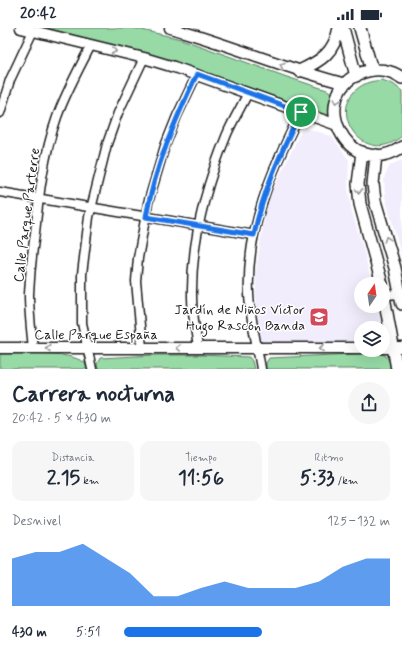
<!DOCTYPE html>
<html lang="es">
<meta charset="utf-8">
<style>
body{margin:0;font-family:Mynerve,sans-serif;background:#f6f6f7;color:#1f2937;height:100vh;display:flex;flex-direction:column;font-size:15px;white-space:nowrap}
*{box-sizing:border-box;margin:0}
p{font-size:13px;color:#747a83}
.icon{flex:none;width:22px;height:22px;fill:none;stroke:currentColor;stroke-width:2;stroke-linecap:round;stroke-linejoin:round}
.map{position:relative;height:341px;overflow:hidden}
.details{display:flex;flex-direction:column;background:#fff;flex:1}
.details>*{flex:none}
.needle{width:26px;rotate:13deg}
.buttons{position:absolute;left:354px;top:249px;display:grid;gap:8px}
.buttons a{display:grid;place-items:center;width:36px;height:36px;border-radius:50%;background:#fff;box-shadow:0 4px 16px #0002;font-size:20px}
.pin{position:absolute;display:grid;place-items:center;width:34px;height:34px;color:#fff;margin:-17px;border:2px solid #fff;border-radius:50%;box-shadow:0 1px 4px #0007}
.round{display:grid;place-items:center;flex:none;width:42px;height:42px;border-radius:21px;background:#f6f6f7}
.head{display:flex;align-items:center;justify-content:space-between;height:68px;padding:0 12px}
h1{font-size:22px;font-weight:700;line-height:30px}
.stats{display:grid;grid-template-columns:repeat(3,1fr);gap:6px;height:68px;padding:4px 12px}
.stats div{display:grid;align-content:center;border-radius:10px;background:#f6f6f7;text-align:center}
.stats b{font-size:20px;font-weight:700}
.stats small{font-size:11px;font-weight:400}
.stats p{font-size:11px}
.chart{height:112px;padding:8px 12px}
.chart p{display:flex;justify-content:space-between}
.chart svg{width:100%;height:72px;margin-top:4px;fill:#1a73e8;opacity:.7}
ul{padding:0 12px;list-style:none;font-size:13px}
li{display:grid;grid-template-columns:64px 48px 1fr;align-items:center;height:30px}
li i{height:10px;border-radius:5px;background:#1a73e8}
.status{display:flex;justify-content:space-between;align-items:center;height:28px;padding:0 20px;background:#fff;direction:ltr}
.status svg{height:11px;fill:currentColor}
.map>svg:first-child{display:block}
</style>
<div class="status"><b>20:42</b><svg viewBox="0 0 49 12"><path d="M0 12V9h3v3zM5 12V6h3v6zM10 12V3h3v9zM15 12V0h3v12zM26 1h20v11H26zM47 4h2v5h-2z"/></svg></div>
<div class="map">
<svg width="402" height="341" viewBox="0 0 402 341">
<rect width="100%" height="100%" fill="#fff"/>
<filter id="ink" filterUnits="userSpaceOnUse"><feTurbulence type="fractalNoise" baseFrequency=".025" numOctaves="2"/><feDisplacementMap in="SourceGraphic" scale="8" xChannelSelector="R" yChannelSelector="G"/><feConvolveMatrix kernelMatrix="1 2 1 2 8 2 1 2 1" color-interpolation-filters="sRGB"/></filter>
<g filter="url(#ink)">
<path fill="#f1edfc" d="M306,100L331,108L349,132L348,159L352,184L363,220L372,256H361V278H377L382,300H361V312L312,315L262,317L260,312L256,268V242L265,187L272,164L301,103Z
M402,132V229L385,169L384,150L390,137Z"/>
<path fill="#97daa6" stroke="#5a7b61" d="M42,0H133L181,11L287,49L327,62L332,65L329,84L326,88L307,82L173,33Z
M382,52L393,56L402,63V108C361,143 321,74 367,55C371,53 377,53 382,52Z
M376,325L385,327L390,334L391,341H266V335L269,330Z
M0,326C22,326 68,322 85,335L87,341H0Z
M155,327H199L249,329L252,333L254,341H98L97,336L100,330Z"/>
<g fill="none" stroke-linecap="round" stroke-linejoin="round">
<g stroke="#1c1c1c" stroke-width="11">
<path id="minor" d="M0,85L10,52L33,3
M0,164L254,207
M384,267L402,266
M33,320C31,302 29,284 29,266C30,245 32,225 35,205C39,165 44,126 57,89C66,64 79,41 91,17
M142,320L136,253L138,230L148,175L165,118L177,88L197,46
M198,320C196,304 192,286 192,269C191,214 206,157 227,106C233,92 241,79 248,65
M92,341L82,295V246L89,189L107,116L118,85L144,30
M261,341C257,316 250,291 249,266C246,201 272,141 301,84"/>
</g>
<g stroke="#1c1c1c" stroke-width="13">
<path id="tertiary" d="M21,0L144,30L174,39L337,97
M170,0C229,16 286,41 346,56
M0,320H361
M383,320H402"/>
</g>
<g stroke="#1c1c1c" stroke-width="14">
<path id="secondary" d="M343,0L356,48
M360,0L370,35L374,42
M299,43C321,33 334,25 339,0
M402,50C391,42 377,40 364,44C304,64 347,156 402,119
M362,124L358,156L360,176L382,256
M376,127L373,156L375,173L395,240L402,276
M383,263L397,341"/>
</g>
<use href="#minor" stroke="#fff" stroke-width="8"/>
<use href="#tertiary" stroke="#fff" stroke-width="10"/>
<use href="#secondary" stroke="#fff" stroke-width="11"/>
</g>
<defs><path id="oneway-chevron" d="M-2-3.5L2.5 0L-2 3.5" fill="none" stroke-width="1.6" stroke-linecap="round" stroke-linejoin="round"/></defs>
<g stroke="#999">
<use href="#oneway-chevron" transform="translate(114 23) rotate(13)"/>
<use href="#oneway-chevron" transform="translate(282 37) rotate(-160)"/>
<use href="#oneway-chevron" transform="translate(337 73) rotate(106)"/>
<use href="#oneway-chevron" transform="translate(359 163) rotate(86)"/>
<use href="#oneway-chevron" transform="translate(387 211) rotate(-108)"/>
<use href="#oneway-chevron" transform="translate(48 320) rotate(-180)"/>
<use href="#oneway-chevron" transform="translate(178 320) rotate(-179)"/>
<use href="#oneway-chevron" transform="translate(322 320) rotate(180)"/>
</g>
</g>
<g fill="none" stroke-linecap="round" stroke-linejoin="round" filter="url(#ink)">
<g stroke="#fff" stroke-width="8">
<path id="route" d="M197,46L301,84C281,124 263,163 254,207L146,189C155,139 175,92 197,46Z"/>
</g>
<use href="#route" stroke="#1a73e8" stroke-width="5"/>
</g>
<defs>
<g id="school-square" transform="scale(1)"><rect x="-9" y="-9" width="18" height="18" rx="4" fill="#d1495b" stroke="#fff"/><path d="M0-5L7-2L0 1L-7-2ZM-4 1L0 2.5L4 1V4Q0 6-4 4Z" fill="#fff"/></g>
</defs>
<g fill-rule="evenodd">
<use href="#school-square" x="319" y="289"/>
</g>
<g text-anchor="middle" stroke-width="3" stroke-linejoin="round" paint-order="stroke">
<g font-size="14" fill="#1c1c1c" stroke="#fff">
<text transform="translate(26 187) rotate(-83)" y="5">Calle Parque Parterre</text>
<text x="96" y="311">Calle Parque España</text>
</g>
<g font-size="14" fill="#1c1c1c" stroke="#fff" text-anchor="end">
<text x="305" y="286">Jardín de Niños Víctor<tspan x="305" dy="16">Hugo Rascón Banda</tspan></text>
</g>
</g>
</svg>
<div class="buttons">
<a><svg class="needle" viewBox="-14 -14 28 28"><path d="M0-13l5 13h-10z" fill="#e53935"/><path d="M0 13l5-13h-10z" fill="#747a83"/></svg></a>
<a><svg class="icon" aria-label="layers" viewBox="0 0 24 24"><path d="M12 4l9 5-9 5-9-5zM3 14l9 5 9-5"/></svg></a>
</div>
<div class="pin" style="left:301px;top:84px;background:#1e9e55"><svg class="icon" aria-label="arrive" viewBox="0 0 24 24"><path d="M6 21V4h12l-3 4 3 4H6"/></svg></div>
</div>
<section class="details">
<div class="head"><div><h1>Carrera nocturna</h1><p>20:42 · 5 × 430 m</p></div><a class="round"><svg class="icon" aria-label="share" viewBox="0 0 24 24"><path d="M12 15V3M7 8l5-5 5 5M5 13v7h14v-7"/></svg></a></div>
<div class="stats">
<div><p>Distancia</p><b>2.15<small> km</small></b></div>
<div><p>Tiempo</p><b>11:56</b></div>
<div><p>Ritmo</p><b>5:33<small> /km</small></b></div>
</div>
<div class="chart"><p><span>Desnivel</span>125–132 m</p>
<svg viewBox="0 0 160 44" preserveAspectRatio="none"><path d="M0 44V15L10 11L20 11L30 6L40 15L50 24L60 38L70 38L80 33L90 29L100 33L110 33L120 33L130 29L140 20L150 15L160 15V44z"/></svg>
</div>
<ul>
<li><b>430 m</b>5:51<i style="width:52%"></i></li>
</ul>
</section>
